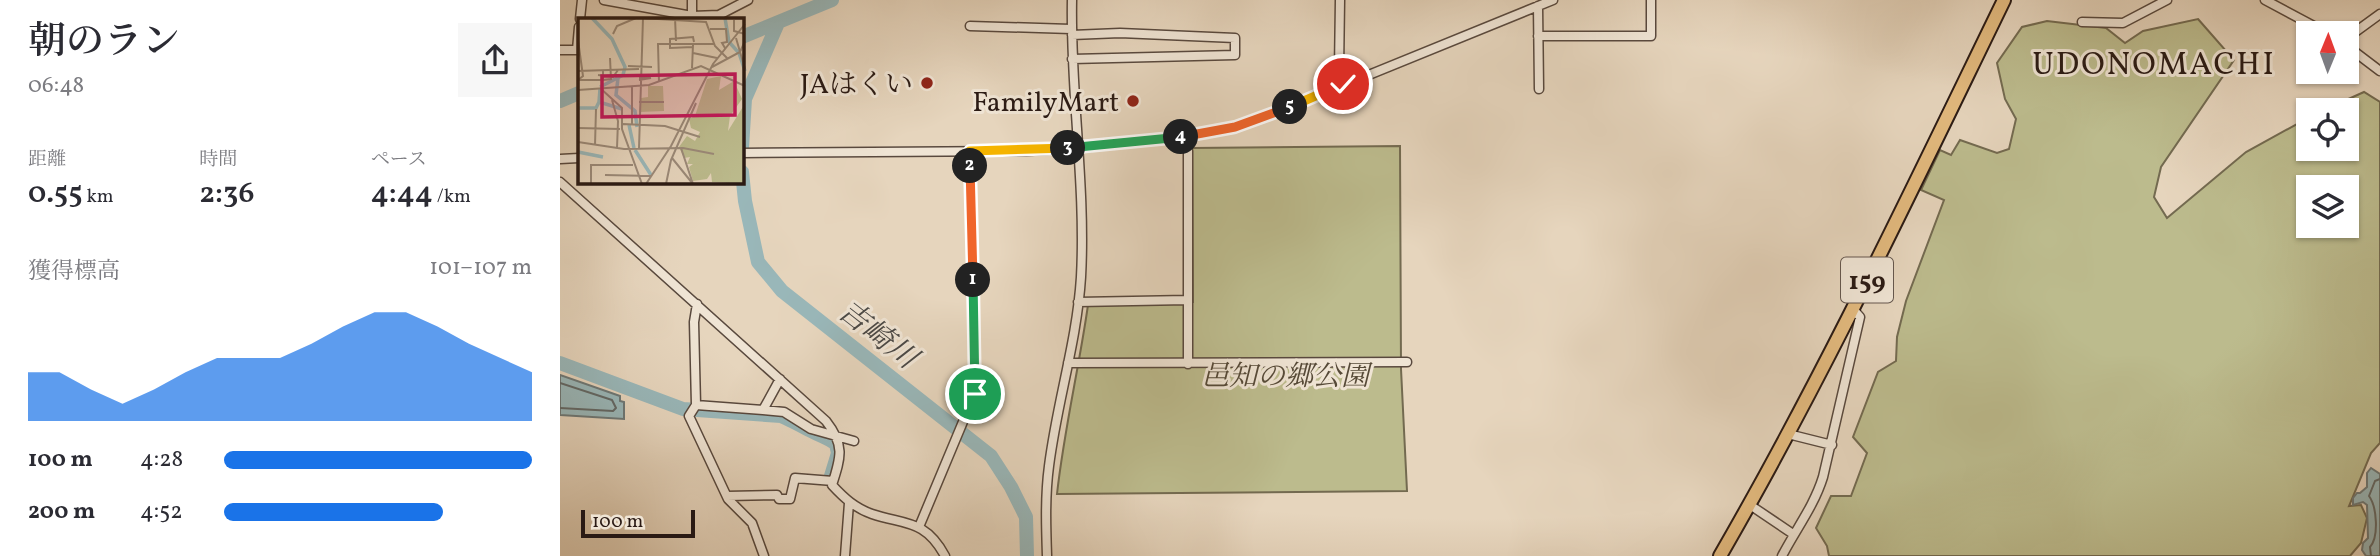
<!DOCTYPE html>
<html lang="ja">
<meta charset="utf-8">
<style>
body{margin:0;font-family:Vollkorn,"Noto Serif JP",serif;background:#f7f7f7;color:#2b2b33;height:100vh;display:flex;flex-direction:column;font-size:26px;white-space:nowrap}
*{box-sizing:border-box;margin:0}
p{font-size:23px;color:#7c7c81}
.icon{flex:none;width:38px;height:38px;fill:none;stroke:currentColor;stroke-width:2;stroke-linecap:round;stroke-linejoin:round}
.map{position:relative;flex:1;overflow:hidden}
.panel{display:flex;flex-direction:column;background:#fff;width:560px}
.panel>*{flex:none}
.needle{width:46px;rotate:1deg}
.buttons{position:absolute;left:1736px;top:21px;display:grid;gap:14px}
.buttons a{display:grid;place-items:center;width:63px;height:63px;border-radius:0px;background:#fff;box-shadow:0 2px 5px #0004;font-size:35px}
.scale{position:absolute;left:21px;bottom:18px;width:114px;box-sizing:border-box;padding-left:7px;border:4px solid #2a1a14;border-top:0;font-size:19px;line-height:24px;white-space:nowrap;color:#2a1a14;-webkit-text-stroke:5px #efe4d4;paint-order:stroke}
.pin{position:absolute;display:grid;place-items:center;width:60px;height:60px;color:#fff;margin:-30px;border:4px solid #fff;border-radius:50%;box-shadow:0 2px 7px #0007}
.km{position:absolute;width:35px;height:35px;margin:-18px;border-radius:50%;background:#222;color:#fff;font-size:19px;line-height:35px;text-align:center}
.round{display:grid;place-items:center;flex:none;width:74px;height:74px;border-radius:0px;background:#f7f7f7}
.overview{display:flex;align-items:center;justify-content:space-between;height:119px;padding:0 28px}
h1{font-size:38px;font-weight:600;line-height:52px}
.stats{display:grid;grid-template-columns:repeat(3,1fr);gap:10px;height:119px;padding:7px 28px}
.stats div{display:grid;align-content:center}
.stats b{font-size:30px;font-weight:600}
.stats small{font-size:19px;font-weight:400}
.stats p{font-size:19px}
.chart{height:196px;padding:14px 28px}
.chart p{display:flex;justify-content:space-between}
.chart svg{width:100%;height:126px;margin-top:7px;fill:#1a73e8;opacity:.7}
ul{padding:0 28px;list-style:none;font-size:23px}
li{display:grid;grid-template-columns:112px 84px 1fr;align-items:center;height:52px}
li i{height:18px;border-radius:9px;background:#1a73e8}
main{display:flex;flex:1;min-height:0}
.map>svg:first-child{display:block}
</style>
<main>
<section class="panel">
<div class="overview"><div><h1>朝のラン</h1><p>06:48</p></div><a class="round"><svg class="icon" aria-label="share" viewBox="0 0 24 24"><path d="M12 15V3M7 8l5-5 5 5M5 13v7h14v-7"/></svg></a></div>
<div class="stats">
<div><p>距離</p><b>0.55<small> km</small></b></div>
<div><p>時間</p><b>2:36</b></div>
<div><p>ペース</p><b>4:44<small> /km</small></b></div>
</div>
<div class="chart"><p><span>獲得標高</span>101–107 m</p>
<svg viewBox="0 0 160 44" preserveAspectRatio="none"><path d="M0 44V27L10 27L20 33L30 38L40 33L50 27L60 22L70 22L80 22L90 17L100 11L110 6L120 6L130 11L140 17L150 22L160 27V44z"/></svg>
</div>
<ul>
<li><b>100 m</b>4:28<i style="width:100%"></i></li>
<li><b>200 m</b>4:52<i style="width:71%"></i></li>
</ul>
</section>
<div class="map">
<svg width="1820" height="556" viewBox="0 0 1820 556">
<rect width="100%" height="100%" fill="#e6d5bd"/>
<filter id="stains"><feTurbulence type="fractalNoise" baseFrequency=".00286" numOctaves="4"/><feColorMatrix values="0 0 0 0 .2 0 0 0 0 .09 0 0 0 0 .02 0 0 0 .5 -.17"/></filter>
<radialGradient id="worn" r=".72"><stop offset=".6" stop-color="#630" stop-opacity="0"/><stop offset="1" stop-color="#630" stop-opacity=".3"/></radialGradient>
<path fill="#bcbb8d" stroke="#736a50" stroke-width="2" fill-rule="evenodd" d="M1638,19L1674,60L1601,167L1594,197L1607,218L1686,152L1748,118V149H1787V110H1764L1804,92L1820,102V443L1811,453L1789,506L1801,505L1807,518L1801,543L1790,556H1269L1267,546L1256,528L1271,496H1291L1307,453L1293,437L1318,372L1336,361L1337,337L1346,301L1384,200L1361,190L1380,150L1391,155L1400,140L1437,153L1449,149L1456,119L1445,99L1437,63L1462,27L1487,21L1546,28L1565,43L1583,31ZM1748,187H1787V226H1748Z
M840,146L841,369L847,491L497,494C504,430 519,368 528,305L633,302L632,148Z"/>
<path fill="#99b7b9" stroke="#6d7877" stroke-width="2" d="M0,375L60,396V401L64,402V419L0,415Z
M1811,468L1820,474V556H1806L1802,550L1803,543L1808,538L1807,505L1803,502L1793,505V498L1797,493H1800L1807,487V473Z"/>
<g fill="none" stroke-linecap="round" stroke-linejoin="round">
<path stroke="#626866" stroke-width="2" d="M0,383L52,400L56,408L53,411L0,408
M1811,556L1810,547C1819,537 1817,507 1809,496L1815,481L1820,479"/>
<path stroke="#99b7b9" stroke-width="14" d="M182,37L272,0
M0,101L19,93
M182,148L185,99L218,23
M182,172L185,201L198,262L222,291L431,456L451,487L466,517L467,556
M0,363L123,409L221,416C231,420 239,425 249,430C258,435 267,437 276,444L278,453L271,476"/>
<g stroke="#59493e" stroke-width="11">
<path id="minor" d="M44,0L132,16L159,15L188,0
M780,0L779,70L783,84
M1705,0L1767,33
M978,6L979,89
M20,19L22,0
M132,19V0
M1522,22L1563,23L1607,0
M410,26L511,29
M512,35L560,33L675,38V55L512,59
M978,36H1091V0
M1787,38L1820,14
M1787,46L1820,71
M0,50H17L19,27
M619,137L628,151V364
M182,153L466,151L519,148L647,133L675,127L730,107L993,0
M0,159L19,158
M0,182L266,421C285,445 281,457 272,485C284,498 295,508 312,514C345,525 365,519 385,556
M518,302L627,300
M137,304L134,322L136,405L129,416L168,499L192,523L204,556
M508,363L847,362
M136,405L203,410L220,379
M203,410L224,412L251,429L294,441
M1228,434L1272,445
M167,496L217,495L219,499H230L235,478L273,481
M1190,505L1233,534
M359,527L415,393L410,151
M285,556L289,503
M487,556C486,526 485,496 489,466C497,402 517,341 521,277C526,184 510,92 512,0
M1222,556C1236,529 1254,506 1263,477L1300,317L1293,309"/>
</g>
<g stroke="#2a1a14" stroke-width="16">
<path id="highway" d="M1160,556C1264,376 1353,187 1444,0"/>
</g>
<use href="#minor" stroke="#efe4d4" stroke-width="8"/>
<use href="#highway" stroke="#e3ba7e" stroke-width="12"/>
</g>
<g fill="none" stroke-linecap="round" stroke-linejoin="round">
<g stroke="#fff" stroke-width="14">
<path id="split-1" d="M413,280L415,394"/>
</g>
<g stroke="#fff" stroke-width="14">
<path id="split-2" d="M410,166L413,280"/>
</g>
<g stroke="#fff" stroke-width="14">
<path id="split-3" d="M410,166V151L508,148"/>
</g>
<g stroke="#fff" stroke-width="14">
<path id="split-4" d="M508,148L621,137"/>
</g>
<g stroke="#fff" stroke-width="14">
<path id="split-5" d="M621,137L675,127L730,107"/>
</g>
<g stroke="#fff" stroke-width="14">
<path id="split-6" d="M730,107L783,84"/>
</g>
<use href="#split-1" stroke="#22a559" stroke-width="9"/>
<use href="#split-2" stroke="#f0652b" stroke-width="9"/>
<use href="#split-3" stroke="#f5b400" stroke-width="9"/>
<use href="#split-4" stroke="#22a559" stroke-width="9"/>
<use href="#split-5" stroke="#f0652b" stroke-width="9"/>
<use href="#split-6" stroke="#f5b400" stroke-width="9"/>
</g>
<g fill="#8f2418" stroke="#efe4d4" stroke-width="2.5">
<circle cx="367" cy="83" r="7"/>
<circle cx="573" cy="101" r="7"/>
</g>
<g text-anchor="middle" stroke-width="6" stroke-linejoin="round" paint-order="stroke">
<rect fill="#efe4d4" stroke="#65574e" stroke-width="2" x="1281" y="257.5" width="52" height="45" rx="5"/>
<g font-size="26" font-weight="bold" fill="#2a1a14">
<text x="1307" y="289">159</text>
</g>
<g font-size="28" fill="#2a1a14" stroke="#efe4d4" text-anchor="end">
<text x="353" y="93">JAはくい</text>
<text x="559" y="111">FamilyMart</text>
</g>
<g font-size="28" font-style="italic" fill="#564a38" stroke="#efe4d4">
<text x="725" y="385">邑知の郷公園</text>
</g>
<g font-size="30" font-style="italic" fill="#4b4946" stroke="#efe4d4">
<text transform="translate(318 334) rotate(38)" y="10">吉崎川</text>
</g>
<g font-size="32" letter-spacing="2" fill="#2a1a14" stroke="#efe4d4">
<text x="1594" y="74">UDONOMACHI</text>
</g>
</g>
<g transform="translate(18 18)">
<rect width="166" height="166" fill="#e6d5bd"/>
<path d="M143,58L141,72L156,63L164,81L152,98L150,113L166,87V166L134,164L133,155L129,161L115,163L111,149L115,146H109L112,139L106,140L101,129L109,118L117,123L122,114L113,110L111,101L117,98L129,61ZM70,68H85L86,93L61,94L63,80L70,79Z" fill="#bcbb8d"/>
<path fill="none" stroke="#99b7b9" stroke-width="3.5" d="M14,0L34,21L47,49L45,57L22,69M147,0L151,24L161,35L167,53M40,60L38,77L57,93L59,109M22,71L21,84L44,91M1,90H18L21,84M51,107L56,130M57,132L73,157M0,134L25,139"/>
<path fill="none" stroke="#9b8a79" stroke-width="2" d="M64,0L128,4L137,28L149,40M97,0L98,23M156,2V13L167,16M132,11H148L149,24L144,25L147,30M35,16L39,8L58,0M158,20L167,51M0,22L5,58L0,62M115,29L92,30V21L115,19L116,24M115,35L139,40M50,48L74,49M134,49L162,34L167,23M114,50L115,27M20,57L35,59L40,52M0,58V53L61,51M61,60H73L61,62M1,62H25V52M25,62L33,61L32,40M81,64L80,26H136M22,70L44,90V111L64,166M0,72L71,67L123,48L167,68M34,82L40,103L39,130M61,84H86M45,106L87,108L122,119M54,107V69M0,110L42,111M0,124L46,131L105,130L136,136M17,127L18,91M61,130L65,0M103,130L115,166M94,140L115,166M27,157L73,158M13,166V147H55M68,166L93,128L135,46L167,6M88,166L93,142L118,85"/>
<path fill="#c2185b" fill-opacity="0.15" stroke="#c2185b" stroke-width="3.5" d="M157,56V97L24,99V58Z"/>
<rect width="166" height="166" fill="none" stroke="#2a1a14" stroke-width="3.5"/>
</g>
<rect width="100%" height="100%" filter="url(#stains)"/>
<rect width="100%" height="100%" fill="url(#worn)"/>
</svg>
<div class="buttons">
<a><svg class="needle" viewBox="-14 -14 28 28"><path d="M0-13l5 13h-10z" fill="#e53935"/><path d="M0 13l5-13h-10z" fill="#7c7c81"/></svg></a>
<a><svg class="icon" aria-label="locate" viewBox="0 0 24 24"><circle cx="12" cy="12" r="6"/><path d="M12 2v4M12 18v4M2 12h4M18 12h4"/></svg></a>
<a><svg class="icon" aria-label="layers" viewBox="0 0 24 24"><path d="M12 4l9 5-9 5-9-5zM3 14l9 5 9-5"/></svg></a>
</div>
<div class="scale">100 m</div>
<div class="pin" style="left:415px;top:394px;background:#1e9e55"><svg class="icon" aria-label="arrive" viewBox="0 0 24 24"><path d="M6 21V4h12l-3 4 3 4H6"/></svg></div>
<div class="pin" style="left:783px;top:84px;background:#d93025"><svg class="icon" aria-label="check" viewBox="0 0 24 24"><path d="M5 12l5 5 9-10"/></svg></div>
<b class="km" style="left:413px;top:280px">1</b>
<b class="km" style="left:410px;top:166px">2</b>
<b class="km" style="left:508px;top:148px">3</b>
<b class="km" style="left:621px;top:137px">4</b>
<b class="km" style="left:730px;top:107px">5</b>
</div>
</main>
